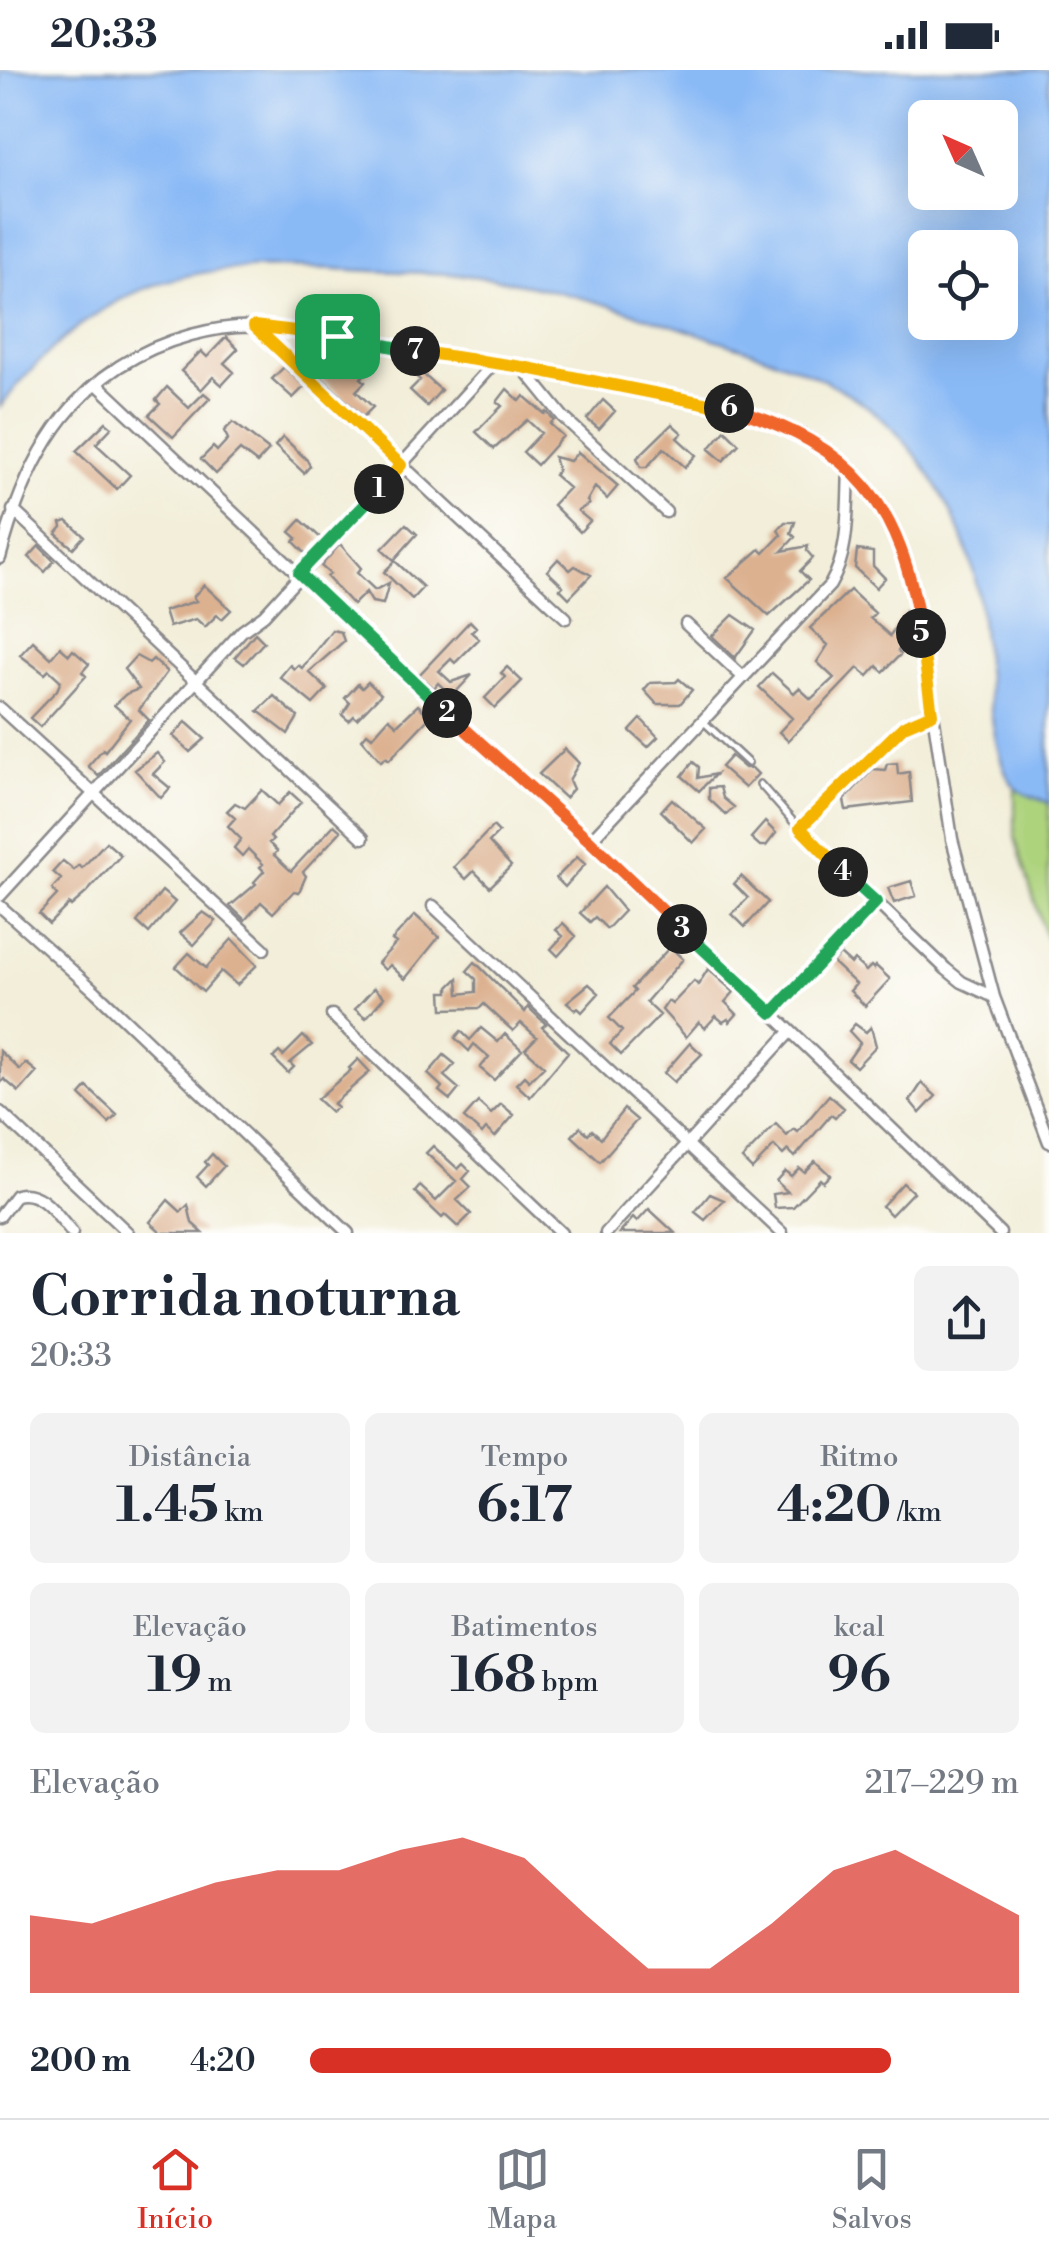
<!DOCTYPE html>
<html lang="pt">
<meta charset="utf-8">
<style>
body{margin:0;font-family:"Libre Bodoni",serif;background:#f2f2f3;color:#1f2937;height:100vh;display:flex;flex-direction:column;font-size:38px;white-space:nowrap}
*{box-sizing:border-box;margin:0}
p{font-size:32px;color:#747a83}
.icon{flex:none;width:55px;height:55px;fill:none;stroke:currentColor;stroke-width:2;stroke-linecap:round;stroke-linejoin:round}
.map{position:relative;height:1163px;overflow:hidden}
.sheet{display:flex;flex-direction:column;background:#fff;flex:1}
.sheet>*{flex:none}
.needle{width:65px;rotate:315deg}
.buttons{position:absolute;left:908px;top:30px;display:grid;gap:20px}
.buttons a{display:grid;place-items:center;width:110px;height:110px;border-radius:15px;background:#fff;box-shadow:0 10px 40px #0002;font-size:50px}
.pin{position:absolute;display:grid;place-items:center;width:85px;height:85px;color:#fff;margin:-42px;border-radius:20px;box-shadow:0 5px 15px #0006}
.km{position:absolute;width:50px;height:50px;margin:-25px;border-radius:50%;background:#222;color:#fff;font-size:28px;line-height:50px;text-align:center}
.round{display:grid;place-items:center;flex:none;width:105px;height:105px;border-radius:15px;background:#f2f2f3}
.overview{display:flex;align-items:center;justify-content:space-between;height:170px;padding:0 30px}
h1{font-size:55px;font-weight:800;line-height:75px}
.metrics{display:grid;grid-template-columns:repeat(3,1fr);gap:15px;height:170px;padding:10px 30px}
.metrics div{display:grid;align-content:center;border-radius:15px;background:#f2f2f3;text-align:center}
.metrics b{font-size:50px;font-weight:800}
.metrics small{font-size:28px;font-weight:400}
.metrics p{font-size:28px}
.chart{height:280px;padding:20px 30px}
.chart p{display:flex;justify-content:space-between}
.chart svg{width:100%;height:180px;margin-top:10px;fill:#d93025;opacity:.7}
ul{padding:0 30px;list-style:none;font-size:32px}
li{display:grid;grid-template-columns:160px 120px 1fr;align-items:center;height:75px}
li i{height:25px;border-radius:12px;background:#d93025}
.status{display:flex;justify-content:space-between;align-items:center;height:70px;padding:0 50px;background:#fff;direction:ltr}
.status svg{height:28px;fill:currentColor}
.tabs{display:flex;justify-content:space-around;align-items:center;height:140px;border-top:2px solid #e0e1e3;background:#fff;font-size:28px;color:#747a83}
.tabs a{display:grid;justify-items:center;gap:5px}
.tabs .selected{color:#d93025}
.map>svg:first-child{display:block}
</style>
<div class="status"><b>20:33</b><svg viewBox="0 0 49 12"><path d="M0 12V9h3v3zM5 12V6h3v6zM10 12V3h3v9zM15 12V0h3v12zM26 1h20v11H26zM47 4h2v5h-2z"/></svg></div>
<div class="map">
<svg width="1049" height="1163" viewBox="0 0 1049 1163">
<rect width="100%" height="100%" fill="#fdfcf7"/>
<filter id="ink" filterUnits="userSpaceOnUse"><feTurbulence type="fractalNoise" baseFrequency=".01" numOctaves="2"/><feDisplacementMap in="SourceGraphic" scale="20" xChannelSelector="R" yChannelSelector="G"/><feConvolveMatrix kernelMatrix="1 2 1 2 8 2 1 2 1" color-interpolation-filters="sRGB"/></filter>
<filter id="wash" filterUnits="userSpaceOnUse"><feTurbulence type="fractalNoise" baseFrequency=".0048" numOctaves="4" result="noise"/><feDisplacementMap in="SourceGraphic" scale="40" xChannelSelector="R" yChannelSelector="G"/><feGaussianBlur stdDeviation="2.25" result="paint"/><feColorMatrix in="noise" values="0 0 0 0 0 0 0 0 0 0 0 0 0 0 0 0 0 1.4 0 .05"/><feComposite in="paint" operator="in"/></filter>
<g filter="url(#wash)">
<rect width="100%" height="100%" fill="#f2eed9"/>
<path fill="#add37d" stroke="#687a5c" stroke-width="2.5" d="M1015,718L1049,733V878L1015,768Z"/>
<path fill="#8abaf6" stroke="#566e98" stroke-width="2.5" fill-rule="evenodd" d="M0,0H1049V733C1040,729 1022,725 1015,717C984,685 987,551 974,504C960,449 929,394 889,355C842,309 775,289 714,269C630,241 540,211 451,204C418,202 385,202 353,200C285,196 216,193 151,216C91,238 39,286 0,337ZM925,48H1000V122H925ZM925,178H1000V252H925Z"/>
<g id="blocks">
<path fill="#dcb190" d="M226,267L238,279L224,293L234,302L222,315L213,307L201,320L181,301L201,281L207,287Z
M345,276L368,301L361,308L365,312L356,321L373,337L363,347L306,293L324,298Z
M394,286L427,295L424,305L441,320L427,336L410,320L420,310Z
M284,297L305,316L293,328L272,309Z
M167,317L189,338L204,323L210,328L173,367L149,345L160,334L156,330Z
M507,319L520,331L524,326L545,344L547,342L554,350L550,354L563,366L537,395L523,382L541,363L527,350L494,379L476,362L502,336L497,332Z
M603,330L615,341L599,359L587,349Z
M106,352L112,357L96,374L130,405L117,419L76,381Z
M233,352L269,380L257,393L240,380L216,404L201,389L213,377L217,381L228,369L224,361Z
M672,354L682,363L677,368L696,385L685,397L664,378L647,397H641L637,388Z
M725,360L739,374L723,391L709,379Z
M283,367L307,390L310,396L304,403L275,376Z
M578,382L618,416L607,429L595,417L587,431L589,434L578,441L590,451L580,462L553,435L569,418L554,405L558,401L554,387L570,391Z
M301,450L322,469L307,485L294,472L297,468L290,462Z
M67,451L84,466L73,478L56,464L62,457L61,453Z
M785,452H795L791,463L795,467L782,481L808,476L807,481L813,488L800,501L809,510L769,546L727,508L760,479L764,483L781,465L778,460Z
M406,454L417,464L394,490L382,479Z
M340,474L361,498L357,503L375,520L389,513L383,534L372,532L366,522L353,535L327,507L330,504L321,496Z
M39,476L54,491L45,502L29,487Z
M857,480L873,482V496L885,508L876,518L855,498Z
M558,489L570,500L575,496L591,505L569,528L560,519L563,516L547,501Z
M395,491L423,517L412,529L384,502Z
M204,515L231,540L222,549L217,545L205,557L196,549L169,557L164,541L196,531L193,527Z
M850,520L875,543L870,548L890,566L904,542L908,567L898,581L901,584L883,602L877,596L868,606L858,598L788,671L779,662L792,648L759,617L772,603L794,623L799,618L811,629L834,608L817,592L828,575L810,558Z
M733,545L755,560L735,588L712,566Z
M470,551L476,557L471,562L479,569L455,593L451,589L439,601L451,612L472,605L452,626L438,613L434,618L419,605Z
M332,560L341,562L344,571L309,602L327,619L313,634L280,607L290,595L294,599L298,595L302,598Z
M255,563L264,572L244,594L235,587Z
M33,571L51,588L60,577L69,585L73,580L89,594L82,602L86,606L40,657L30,648L57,620L61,611L49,600L45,604L20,585Z
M136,586L149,593L153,589L167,602L139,640L149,650L98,706L88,696L103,679L105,681L130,649L114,635L126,624L139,619L124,599Z
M507,597L522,611L495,638L485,628L505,607L501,603Z
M679,609L692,620L680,634H657L644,620L650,613L676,612Z
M368,612L381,624L357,649L354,646L349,651L342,645L350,633L345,628L358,614L362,618Z
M274,626L298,647L288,664L258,641Z
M418,635L429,646L428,649L389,690L386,687L381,691L362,669L367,663L372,667L389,648L397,655Z
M641,649L658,667L648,677L630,661Z
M186,652L205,669L190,682L173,666Z
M565,679L579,693L569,710L573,719L565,728L539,704Z
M157,683L165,692L153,704L170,718L161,728L135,700Z
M731,686L745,698H752L758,704L745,718L721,697Z
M693,692L699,697L698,708L716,704L699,721L682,706Z
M897,693L898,704L909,702L912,732L846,740L844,730L873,699L885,700L887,694Z
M720,717L723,728L734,737L726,745L709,729V718Z
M262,720L278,735L290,722L301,732L270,767L273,770L269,773L277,781L274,785L291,801L334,755L341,761L303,802L306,806L299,822L294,821L273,843L261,832L245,850L230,836L256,814L254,812L264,801L260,797L263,794L248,779L242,786L234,778L241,769L228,756L235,748L227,741L235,733L245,738Z
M672,729L706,759L693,773L661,741Z
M765,752L776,763L766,776H760L751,768Z
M493,756L499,762L489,772L511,796L490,817L474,801L466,809L454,797Z
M106,772L121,785L86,823L71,836L69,834L49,854L39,844L57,825L52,819L61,809L53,802L63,791L74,800L79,795L82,798Z
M577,787L585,794L565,817L556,808Z
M741,806L768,832L745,857L732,844L748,828L734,814Z
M911,811L916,826L894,833L888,818Z
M604,817L624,841L607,859L595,847L590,852L580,843Z
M162,821L175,832L149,863L137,852Z
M203,842L216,851L194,875L180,863Z
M415,845L439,867L405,909L390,895L385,900L378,893L396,873L392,870Z
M563,853L576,866L558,886L551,879L563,866L556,860Z
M232,869L257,895L237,915L221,901L203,922L176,897L189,883L206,898Z
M670,877L683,889L646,932L660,945L621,985L610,974L622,961L609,948L635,921L632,918Z
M840,884L851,894L854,890L866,901L871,896L874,899L876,896L890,909L865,936L850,921L856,914L832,892Z
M475,892L525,942L528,937L546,954L542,957L568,982L530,1027L516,1014L524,1006L529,1011L544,996L525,979L537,967L521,953L513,961L484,934L480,938L443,939L442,922H449V917L458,908L459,924L476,922V909L467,901Z
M708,899L734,922L725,932L737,944L730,952L728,949L723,952L716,946L705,958L699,952L686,967L662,940L668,931L672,934L694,911L698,915Z
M589,914L599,923L582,942L578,938L576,940L567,932Z
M374,918L384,927L366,948L355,939Z
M855,954L866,962L871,957L876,976L856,997L848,990L860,973L849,961Z
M481,958L498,972L505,964L522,980L494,1010L480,998L489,987L474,974L469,981L455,968L461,961L470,970Z
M303,966L312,975L290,993L294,997L288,1003L273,988L279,982L283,986Z
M690,973L702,984L674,1012L664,1003Z
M0,981L20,1000L26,993L37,1002L19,1022L4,1009L0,1014Z
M444,985L455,994L444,1006L459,1019L450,1030L439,1021L442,1017L428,1004Z
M358,989L370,1002L333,1034L337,1037L331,1042L317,1029L351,1000L349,998Z
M922,1013L936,1026L920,1043L910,1031Z
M87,1017L117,1045L109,1053L80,1025Z
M829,1025L844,1038L835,1048L831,1045L795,1087L788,1080L783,1085L774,1076L752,1099L742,1089L776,1054L787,1066L794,1059L798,1062Z
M478,1032L491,1044L501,1034L514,1045L495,1067L486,1059L482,1064L464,1048Z
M624,1039L637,1050L600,1092L572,1066L580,1057L588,1064L592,1060L601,1068Z
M433,1076L458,1099L463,1094L470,1101L463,1109L471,1117L457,1130L471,1144L458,1157L445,1145L442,1148L415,1122L420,1116L436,1131L456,1111L426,1083Z
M212,1084L224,1096L206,1116L197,1107L208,1095L205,1092Z
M815,1091L830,1105L823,1112L820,1109L793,1137L775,1138L773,1124L788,1122L776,1111L785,1101L791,1106L799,1098L804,1102Z
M903,1113L913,1122L891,1145L882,1136Z
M710,1124L724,1130L705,1150L695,1142Z
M168,1130L181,1142L188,1135L192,1153L203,1163H162L150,1152Z
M649,1139L675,1163H620L633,1148L637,1152Z"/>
</g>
</g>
<g filter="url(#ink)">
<use href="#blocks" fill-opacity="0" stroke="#8a888a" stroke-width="2.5"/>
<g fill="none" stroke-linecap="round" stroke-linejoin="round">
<g stroke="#8a888a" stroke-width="10">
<path id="lane" d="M705,653L748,693
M760,714L798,757"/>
</g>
<g stroke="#8a888a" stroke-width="15">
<path id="street" d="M254,257L566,548
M523,298L563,347L666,442
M97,314L435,633L590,771L750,922L1000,1163
M13,440L363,768
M0,488C28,380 77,296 191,265C216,258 241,255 266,257C317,259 366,273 416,281C486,292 555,304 625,317C690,329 762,338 819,375C875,412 898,461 915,524L952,769L994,927L1049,1072
M686,554L743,607
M0,638L264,879
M932,643L904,656L799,758L946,899L962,912L994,927
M590,771L830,515C850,481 847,439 849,400
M0,826L242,561L264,545L495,292
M0,836L96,922L348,1163
M433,836L782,1163
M772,943L876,833
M332,945L561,1163
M0,1042L128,1163
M0,1146L16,1125C41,1118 57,1146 72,1163
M606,1163L790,962"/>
</g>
<use href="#lane" stroke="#fff" stroke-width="5"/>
<use href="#street" stroke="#fff" stroke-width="10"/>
</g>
</g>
<g fill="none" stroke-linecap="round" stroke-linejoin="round" filter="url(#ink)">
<g stroke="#fff" stroke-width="20">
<path id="split-1" d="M337,266L254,256L401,395L379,419"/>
</g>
<g stroke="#fff" stroke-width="20">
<path id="split-2" d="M379,419L299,503L447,643"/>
</g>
<g stroke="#fff" stroke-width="20">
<path id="split-3" d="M447,643L590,771L682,859"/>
</g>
<g stroke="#fff" stroke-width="20">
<path id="split-4" d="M682,859L772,943L876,832L843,802"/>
</g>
<g stroke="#fff" stroke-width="20">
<path id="split-5" d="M843,802L800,758L904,656L932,644L921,563"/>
</g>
<g stroke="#fff" stroke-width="20">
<path id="split-6" d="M729,338C855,374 902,436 921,563"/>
</g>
<g stroke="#fff" stroke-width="20">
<path id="split-7" d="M415,281L522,297L729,338"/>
</g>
<g stroke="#fff" stroke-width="20">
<path id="split-8" d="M337,266L415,281"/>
</g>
<use href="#split-1" stroke="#f5b400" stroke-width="12"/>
<use href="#split-2" stroke="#22a559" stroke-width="12"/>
<use href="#split-3" stroke="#f0652b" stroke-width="12"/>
<use href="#split-4" stroke="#22a559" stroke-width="12"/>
<use href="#split-5" stroke="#f5b400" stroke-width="12"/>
<use href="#split-6" stroke="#f0652b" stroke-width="12"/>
<use href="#split-7" stroke="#f5b400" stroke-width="12"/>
<use href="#split-8" stroke="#22a559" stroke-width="12"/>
</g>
</svg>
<div class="buttons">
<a><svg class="needle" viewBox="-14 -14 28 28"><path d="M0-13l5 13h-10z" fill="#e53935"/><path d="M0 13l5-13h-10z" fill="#747a83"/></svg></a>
<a><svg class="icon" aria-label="locate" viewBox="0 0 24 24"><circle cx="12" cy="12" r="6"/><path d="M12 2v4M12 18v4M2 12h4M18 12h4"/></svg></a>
</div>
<div class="pin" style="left:337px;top:266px;background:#1e9e55"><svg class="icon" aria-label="arrive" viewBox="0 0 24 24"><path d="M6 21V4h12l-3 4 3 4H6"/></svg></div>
<b class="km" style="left:379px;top:419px">1</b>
<b class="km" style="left:447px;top:643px">2</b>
<b class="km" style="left:682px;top:859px">3</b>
<b class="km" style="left:843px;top:802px">4</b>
<b class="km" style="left:921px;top:563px">5</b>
<b class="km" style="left:729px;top:338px">6</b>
<b class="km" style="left:415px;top:281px">7</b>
</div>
<section class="sheet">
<div class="overview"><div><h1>Corrida noturna</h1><p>20:33</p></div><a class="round"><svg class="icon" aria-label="share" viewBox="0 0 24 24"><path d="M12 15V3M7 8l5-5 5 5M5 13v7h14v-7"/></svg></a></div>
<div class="metrics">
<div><p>Distância</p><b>1.45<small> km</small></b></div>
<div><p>Tempo</p><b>6:17</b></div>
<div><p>Ritmo</p><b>4:20<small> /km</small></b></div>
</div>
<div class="metrics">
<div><p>Elevação</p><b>19<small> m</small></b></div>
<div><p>Batimentos</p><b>168<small> bpm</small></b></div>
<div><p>kcal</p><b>96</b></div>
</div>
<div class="chart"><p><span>Elevação</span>217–229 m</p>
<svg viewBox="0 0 160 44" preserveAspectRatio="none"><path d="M0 44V25L10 27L20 22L30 17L40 14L50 14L60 9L70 6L80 11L90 25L100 38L110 38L120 27L130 14L140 9L150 17L160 25V44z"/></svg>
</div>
<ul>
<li><b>200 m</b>4:20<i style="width:82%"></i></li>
</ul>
</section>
<nav class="tabs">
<a class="selected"><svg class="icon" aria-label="home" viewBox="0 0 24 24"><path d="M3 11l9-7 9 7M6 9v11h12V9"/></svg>Início</a>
<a><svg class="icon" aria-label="map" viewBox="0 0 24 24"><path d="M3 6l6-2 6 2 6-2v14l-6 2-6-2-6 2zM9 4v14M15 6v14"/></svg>Mapa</a>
<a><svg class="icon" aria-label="saved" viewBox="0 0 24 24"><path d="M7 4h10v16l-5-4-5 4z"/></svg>Salvos</a>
</nav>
